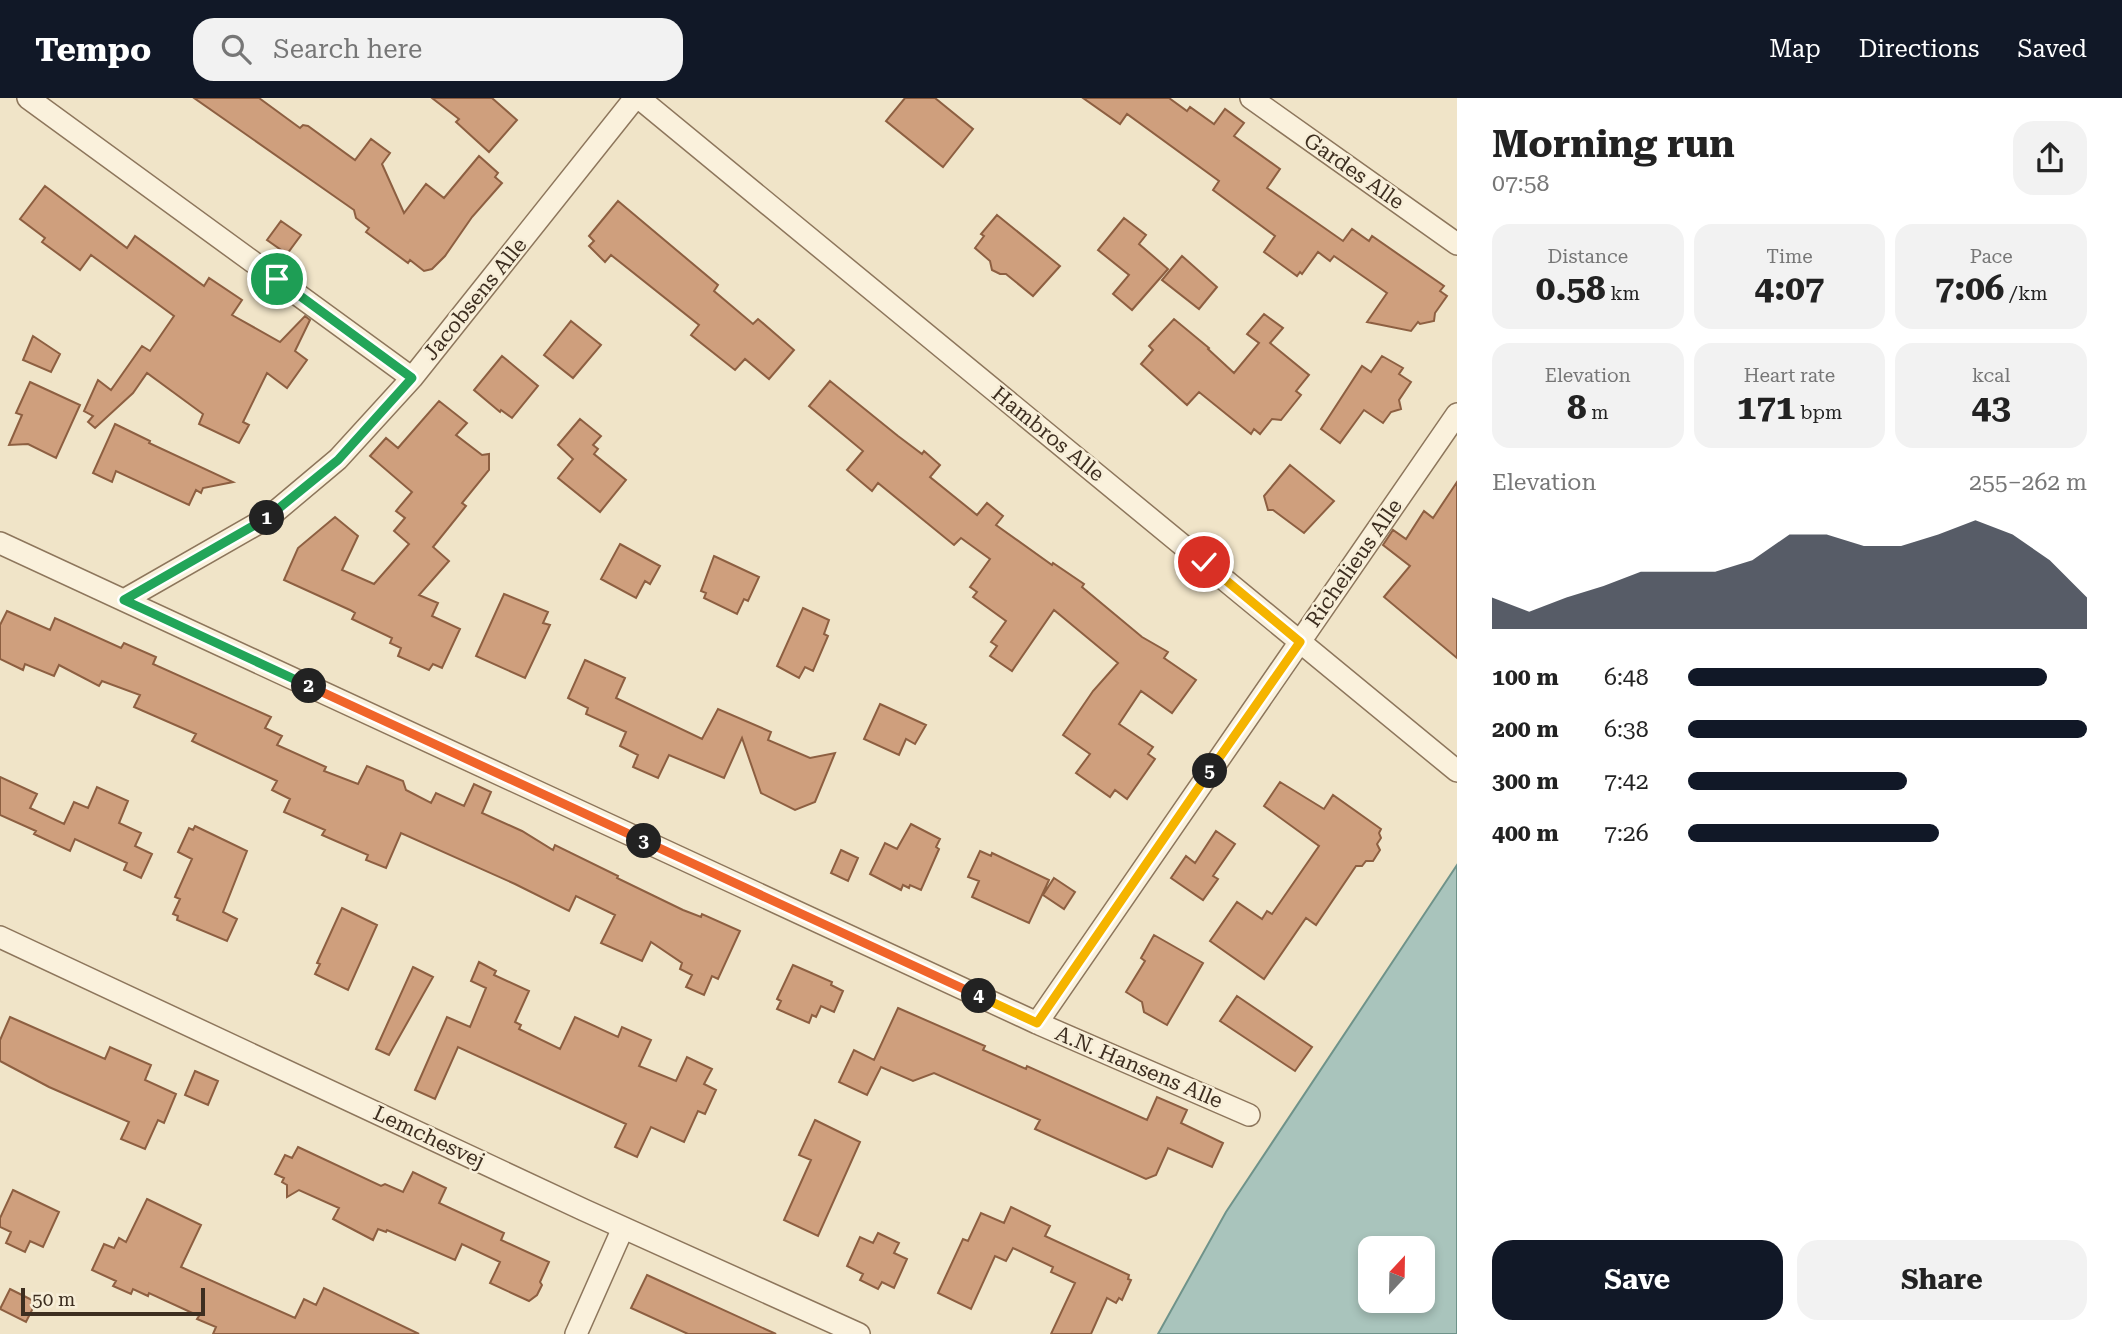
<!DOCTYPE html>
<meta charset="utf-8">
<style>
body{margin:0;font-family:"Roboto Serif",serif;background:#f2f2f2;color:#222;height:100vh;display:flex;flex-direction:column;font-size:26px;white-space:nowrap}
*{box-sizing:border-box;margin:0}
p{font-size:23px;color:#767676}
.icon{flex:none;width:38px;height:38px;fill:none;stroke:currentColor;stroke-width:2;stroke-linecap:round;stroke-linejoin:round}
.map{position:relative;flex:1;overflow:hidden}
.sheet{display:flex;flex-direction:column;background:#fff;width:665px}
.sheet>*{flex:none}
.needle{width:46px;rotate:22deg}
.fabs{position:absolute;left:1358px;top:1138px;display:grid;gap:14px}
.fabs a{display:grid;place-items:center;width:77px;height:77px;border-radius:14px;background:#fff;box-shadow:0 4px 10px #0003;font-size:35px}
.scale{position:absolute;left:21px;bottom:18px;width:184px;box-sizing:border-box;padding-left:7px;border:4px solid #3d2e20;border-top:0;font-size:19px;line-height:24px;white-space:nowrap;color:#3d2e20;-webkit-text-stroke:5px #f7eed8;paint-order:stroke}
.pin{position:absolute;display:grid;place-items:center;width:60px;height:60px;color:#fff;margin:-30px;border:4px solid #fff;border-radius:50%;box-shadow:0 2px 7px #0007}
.km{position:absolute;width:35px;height:35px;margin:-18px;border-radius:50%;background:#222;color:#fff;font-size:19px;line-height:35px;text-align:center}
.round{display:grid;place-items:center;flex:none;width:74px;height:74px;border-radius:21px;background:#f2f2f2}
.headline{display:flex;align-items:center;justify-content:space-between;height:119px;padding:0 35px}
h1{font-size:38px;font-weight:700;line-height:52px}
.metrics{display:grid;grid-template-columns:repeat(3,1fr);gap:10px;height:119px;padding:7px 35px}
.metrics div{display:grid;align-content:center;border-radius:18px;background:#f2f2f2;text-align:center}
.metrics b{font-size:35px;font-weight:700}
.metrics small{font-size:19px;font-weight:400}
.metrics p{font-size:19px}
.chart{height:196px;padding:14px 35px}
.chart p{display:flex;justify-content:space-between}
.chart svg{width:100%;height:126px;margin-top:7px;fill:#111827;opacity:.7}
.cta{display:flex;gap:14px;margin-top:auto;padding:14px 35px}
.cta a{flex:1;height:80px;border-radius:21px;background:#111827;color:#fff;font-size:28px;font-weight:700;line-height:80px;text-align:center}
.cta a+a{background:#f2f2f2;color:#222}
ul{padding:0 35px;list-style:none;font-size:23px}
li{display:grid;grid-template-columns:112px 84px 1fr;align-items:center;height:52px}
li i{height:18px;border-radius:9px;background:#111827}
header{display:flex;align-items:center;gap:42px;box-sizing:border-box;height:98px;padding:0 35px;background:#111827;color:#fff}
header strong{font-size:33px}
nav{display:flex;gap:38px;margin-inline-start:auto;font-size:24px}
.search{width:490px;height:63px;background:#f2f2f2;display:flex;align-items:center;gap:18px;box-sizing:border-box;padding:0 24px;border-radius:21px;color:#767676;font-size:26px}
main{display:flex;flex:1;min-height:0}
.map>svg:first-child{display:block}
</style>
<header>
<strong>Tempo</strong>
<div class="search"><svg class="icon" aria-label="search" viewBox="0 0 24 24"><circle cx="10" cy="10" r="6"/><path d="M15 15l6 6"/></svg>Search here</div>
<nav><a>Map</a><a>Directions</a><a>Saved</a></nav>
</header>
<main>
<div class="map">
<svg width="1457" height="1236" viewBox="0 0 1457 1236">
<rect width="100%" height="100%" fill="#f0e4c8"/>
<path fill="#a9c4bc" stroke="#6f938a" stroke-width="2" fill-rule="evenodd" d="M1457,767V1236H1158L1226,1114ZM1370,1150H1423V1202H1370Z"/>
<path fill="#cf9f7d" stroke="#8d5f41" stroke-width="2" d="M194,0H259L300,30L303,27L308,28L355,62L371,41L390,55L382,66L404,115L426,86L444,100L479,58L498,75L495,79L502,85L472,119L445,158L432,171L424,173L410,162L408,165L366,134L369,130L356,120L354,112Z
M432,0H492L517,22L489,54L456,24L459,21Z
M905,0H935L973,31L943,69L886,23Z
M1083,0H1169L1187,13L1190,9L1214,26L1225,11L1244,25L1234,38L1280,71L1267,90L1343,143L1352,131L1369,143L1372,138L1444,188L1440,193L1447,198L1435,215L1434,223L1420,226L1418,224L1411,233L1367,224L1387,195L1334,158L1330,163L1318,154L1302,176L1300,174L1297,178L1264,154L1275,138L1213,92L1219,83L1127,16L1120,26Z
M45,88L127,150L135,138L204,188L209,180L242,202L232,217L280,244L305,218L310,222L295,253L307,262L287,290L267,275L243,324L249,327L239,345L199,326L203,316L147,275L133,295L95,330L88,324L93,318L84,313L98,282L111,292L142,248L150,253L174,218L91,157L80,172L42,144L45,140L20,121Z
M618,103L718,187L714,193L753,226L758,221L794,252L769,281L745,261L735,272L691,237L699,227L611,157L605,164L589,148L594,143L589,138Z
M997,117L1060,168L1033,198L1006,176H1000L992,172L990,163L975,150L984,138L981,136Z
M1124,120L1146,137L1139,146L1168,171L1132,212L1113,196L1129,177L1098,152Z
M281,123L301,137L287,156L267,142Z
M1182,158L1217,189L1199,211L1162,182Z
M1264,216L1283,230L1270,245L1309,277L1296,293L1301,297L1281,322L1272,321L1260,336L1254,331L1251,336L1199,294L1187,307L1141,266L1153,252L1149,248L1174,221L1209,250L1208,251L1234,275L1259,245L1247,236Z
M571,223L601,247L573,280L544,257Z
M33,238L60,256L51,274L23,262Z
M502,258L538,288L512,320L501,312L500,314L474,292Z
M1382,258L1403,270L1399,276L1411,284L1399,302L1401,311L1391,314L1383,325L1364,312L1340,345L1321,331L1362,268L1371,274Z
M830,283L898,338L922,356L924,353L940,367L930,379L977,417L987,405L1003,418L996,427L1052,467L1053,465L1084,486L1082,489L1142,539L1168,554L1164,560L1196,582L1172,615L1141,593L1119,626L1153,649L1148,656L1155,661L1127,701L1115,692L1110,699L1076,675L1090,656L1063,637L1093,593L1118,565L1054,512L1012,573L990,558L997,548L991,544L1006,523L973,499L977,494L970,489L990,461L961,440L954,447L878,385L872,393L847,372L863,353L809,308Z
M30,284L80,307L56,360L28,346L9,347L22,317L16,315Z
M439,303L467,325L456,337L482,357L489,356V372L462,405L466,408L433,449L449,463L419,497L438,505L432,518L460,531L442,570L433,566L429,572L398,558L401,550L390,545L392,540L352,521L355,515L350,512L284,482L298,450L335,419L358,438L342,472L374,486L409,446L394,433L405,420L396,413L412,394L370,358L386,340L398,350Z
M580,321L601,338L593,347L598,351L594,356L626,382L600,414L558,380L573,361L558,347Z
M115,326L150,343L149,345L233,384L203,390L201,395L196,392L189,407L116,373L112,384L93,375Z
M1290,367L1334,403L1304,435L1273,412H1268L1264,398Z
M1457,384V560L1384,499L1410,468L1383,447L1393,432L1406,441L1424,413L1433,420Z
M620,446L660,468L650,486L645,483L636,500L601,481Z
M714,458L759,479L748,503L744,501L737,516L704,500L706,495L701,493Z
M504,496L548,514L543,525L550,527L525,580L476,558Z
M803,510L829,522L824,536L828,538L813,573L805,569L799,580L777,568Z
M7,513L50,532L55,520L121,550L124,545L156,559L153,566L271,619L265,630L282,638L277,647L326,669L324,673L358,686L367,668L403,683L406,692L431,705L436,695L464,708L474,686L491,694L482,715L522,733L553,752L555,747L618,778L617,780L683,812L701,819L702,816L740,833L718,881L712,878L704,897L686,889L692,877L680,871L682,865L651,844L642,863L601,845L615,817L576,798L569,813L515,786L401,735L386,770L366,762L368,757L322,737L325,732L284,714L290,701L272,692L277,683L192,643L196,636L134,609L140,597L102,583L99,588L59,567L54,578L25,566L23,572L0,561V527Z
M585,562L625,580L616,600L702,641L718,611L771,634L768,642L810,660L835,655L815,704L795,712L761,695L742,640L724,680L669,657L658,680L633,669L638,657L620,648L626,634L586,616L588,610L568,600Z
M880,606L926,627L915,646L906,641L899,657L864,641Z
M0,679L37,696L30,710L64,726L74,704L88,710L97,689L128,703L119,725L141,735L135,748L152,756L141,780L124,772L127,765L75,741L70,753L34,736L36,733L0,717Z
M1280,684L1324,711L1333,697L1381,731L1379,735L1381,740L1377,746L1380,752L1373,763H1366L1362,768H1356L1316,827L1306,820L1264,881L1210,843L1237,804L1262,821L1267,813L1272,816L1319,748L1264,708Z
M911,726L940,741L936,749L939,751L921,792L910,787L909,790L903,787L901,792L870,776L885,745L897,751Z
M195,728L247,753L223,814L237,821L227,843L177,822L178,818L173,816L180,801L175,799L192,761L178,754L189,730L193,732Z
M1216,733L1235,746L1213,778L1218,781L1203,802L1171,780L1186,758L1195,765Z
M841,752L858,760L848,783L831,775Z
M980,753L991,758L992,755L1049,782L1029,825L972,799L979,783L968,779Z
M1054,780L1075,794L1064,811L1043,797Z
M342,810L377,827L348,892L315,876L320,866L317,865Z
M1154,837L1203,865L1167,927L1144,914L1142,904L1126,894L1145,863L1141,860Z
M479,864L496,873L494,877L529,893L515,924L521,927L519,931L560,951L575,919L618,939L622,929L651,942L639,968L676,983L687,959L712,971L704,986L716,992L705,1016L698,1013L684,1044L651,1029L637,1059L615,1049L626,1026L458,949L435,1001L415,992L447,919L470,929L486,890L471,883Z
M793,867L832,884L831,887L843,893L834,914L821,908L816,919L812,917L809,925L777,911L781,903L777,901Z
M413,869L433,879L389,957L376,951Z
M1237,898L1312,949L1295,973L1220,923Z
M898,910L985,948L983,952L1026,971L1027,968L1147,1022L1157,999L1187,1012L1181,1025L1223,1045L1212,1069L1168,1050L1156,1077L1146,1081L1035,1031L1040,1022L934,975L913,983L881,969L867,997L839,984L854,952L874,962Z
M10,919L105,961L110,949L151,967L145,982L176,996L164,1025L158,1022L145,1051L121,1041L129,1024L49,989L0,963V942Z
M195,973L218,983L208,1007L185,997Z
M815,1022L860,1044L818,1138L784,1122L811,1062L799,1057Z
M298,1049L381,1088L385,1086L403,1094L413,1074L446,1090L439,1105L504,1135L501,1142L549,1164L540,1184L542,1187L537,1197L529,1203L490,1185L500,1164L462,1146L455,1162L387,1132L386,1134L378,1131L373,1142L333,1121L339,1110L299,1092L287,1099V1087L282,1084L284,1080L275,1076L285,1057L292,1060Z
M13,1092L59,1114L43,1149L30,1143L25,1154L6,1145L11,1134L0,1129V1120Z
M147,1101L201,1127L181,1169L295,1220L304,1201L316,1207L324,1190L419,1236H213L216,1229L197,1221L199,1218L149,1195L148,1198L133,1191L131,1196L113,1188L116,1183L92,1172L104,1146L114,1150L119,1140L126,1144Z
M1011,1109L1050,1128L1045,1138L1129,1177L1128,1181L1131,1182L1122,1202L1119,1200L1116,1205L1107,1200L1091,1236H1051L1075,1185L1051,1174L1053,1169L1013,1150L1006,1163L995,1158L971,1211L938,1195L963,1141L968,1143L981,1115L1004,1125Z
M878,1135L899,1145L894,1155L907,1161L894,1190L882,1184L878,1191L860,1182L863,1176L847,1168L860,1139L873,1145Z
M647,1177L776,1236H688L631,1210Z
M10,1191L36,1204L26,1224L0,1211Z"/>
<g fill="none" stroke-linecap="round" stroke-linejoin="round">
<g stroke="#8d765c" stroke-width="24">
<path id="street" d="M28,0L412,280
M639,0L1457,673
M1251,0L1457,146
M0,445L1037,925L1249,1017
M124,502L269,419L338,361L412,280L635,0
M0,839L584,1112L859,1236
M1037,925L1457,316
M576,1236L623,1130"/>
</g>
<use href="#street" stroke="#faf1dc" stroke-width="21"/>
</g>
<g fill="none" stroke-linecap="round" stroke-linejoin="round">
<g stroke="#fff" stroke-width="14">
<path id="split-1" d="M267,420L338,362L412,280L277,181"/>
</g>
<g stroke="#fff" stroke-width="14">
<path id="split-2" d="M267,420L124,502L309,588"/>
</g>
<g stroke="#fff" stroke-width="14">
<path id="split-3" d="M309,588L644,743"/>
</g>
<g stroke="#fff" stroke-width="14">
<path id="split-4" d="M644,743L979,898"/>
</g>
<g stroke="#fff" stroke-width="14">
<path id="split-5" d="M979,898L1037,925L1210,673"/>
</g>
<g stroke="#fff" stroke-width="14">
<path id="split-6" d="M1204,464L1300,544L1210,673"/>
</g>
<use href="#split-1" stroke="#22a559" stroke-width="9"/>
<use href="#split-2" stroke="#22a559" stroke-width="9"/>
<use href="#split-3" stroke="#f0652b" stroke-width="9"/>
<use href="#split-4" stroke="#f0652b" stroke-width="9"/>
<use href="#split-5" stroke="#f5b400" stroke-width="9"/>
<use href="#split-6" stroke="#f5b400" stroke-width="9"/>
</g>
<g text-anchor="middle" stroke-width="5" stroke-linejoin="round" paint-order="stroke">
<g font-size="21" fill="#3d2e20" stroke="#f7eed8">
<text transform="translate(1354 73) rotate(35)" y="7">Gardes Alle</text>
<text transform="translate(475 201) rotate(-51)" y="7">Jacobsens Alle</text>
<text transform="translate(1048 336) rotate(39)" y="7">Hambros Alle</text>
<text transform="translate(1354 465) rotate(-55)" y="7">Richelieus Alle</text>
<text transform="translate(1139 969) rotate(23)" y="7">A.N. Hansens Alle</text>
<text transform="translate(429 1039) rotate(25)" y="7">Lemchesvej</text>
</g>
</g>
</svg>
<div class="fabs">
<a><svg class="needle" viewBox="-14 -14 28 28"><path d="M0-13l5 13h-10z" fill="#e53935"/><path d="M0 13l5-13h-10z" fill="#767676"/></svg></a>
</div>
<div class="scale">50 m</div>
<div class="pin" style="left:277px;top:181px;background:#1e9e55"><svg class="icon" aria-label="arrive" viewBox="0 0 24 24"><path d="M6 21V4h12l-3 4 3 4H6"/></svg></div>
<div class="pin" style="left:1204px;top:464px;background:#d93025"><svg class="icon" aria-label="check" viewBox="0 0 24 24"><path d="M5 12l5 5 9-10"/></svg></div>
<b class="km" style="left:267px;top:420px">1</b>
<b class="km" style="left:309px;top:588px">2</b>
<b class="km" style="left:644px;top:743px">3</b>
<b class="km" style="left:979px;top:898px">4</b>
<b class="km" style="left:1210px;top:673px">5</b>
</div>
<section class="sheet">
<div class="headline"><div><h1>Morning run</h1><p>07:58</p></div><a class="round"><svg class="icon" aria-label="share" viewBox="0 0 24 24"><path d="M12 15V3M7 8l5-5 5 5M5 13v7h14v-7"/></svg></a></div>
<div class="metrics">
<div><p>Distance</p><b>0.58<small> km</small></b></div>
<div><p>Time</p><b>4:07</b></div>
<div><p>Pace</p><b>7:06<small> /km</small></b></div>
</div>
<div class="metrics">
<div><p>Elevation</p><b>8<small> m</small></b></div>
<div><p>Heart rate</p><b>171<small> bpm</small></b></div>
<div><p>kcal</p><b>43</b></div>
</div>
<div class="chart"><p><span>Elevation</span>255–262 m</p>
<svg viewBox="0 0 160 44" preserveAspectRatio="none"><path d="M0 44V33L10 38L20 33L30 29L40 24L50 24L60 24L70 20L80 11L90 11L100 15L110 15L120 11L130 6L140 11L150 20L160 33V44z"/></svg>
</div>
<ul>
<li><b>100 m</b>6:48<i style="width:90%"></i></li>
<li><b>200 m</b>6:38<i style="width:100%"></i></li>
<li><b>300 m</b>7:42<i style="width:55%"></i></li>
<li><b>400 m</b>7:26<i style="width:63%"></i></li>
</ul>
<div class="cta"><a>Save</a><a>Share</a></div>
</section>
</main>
